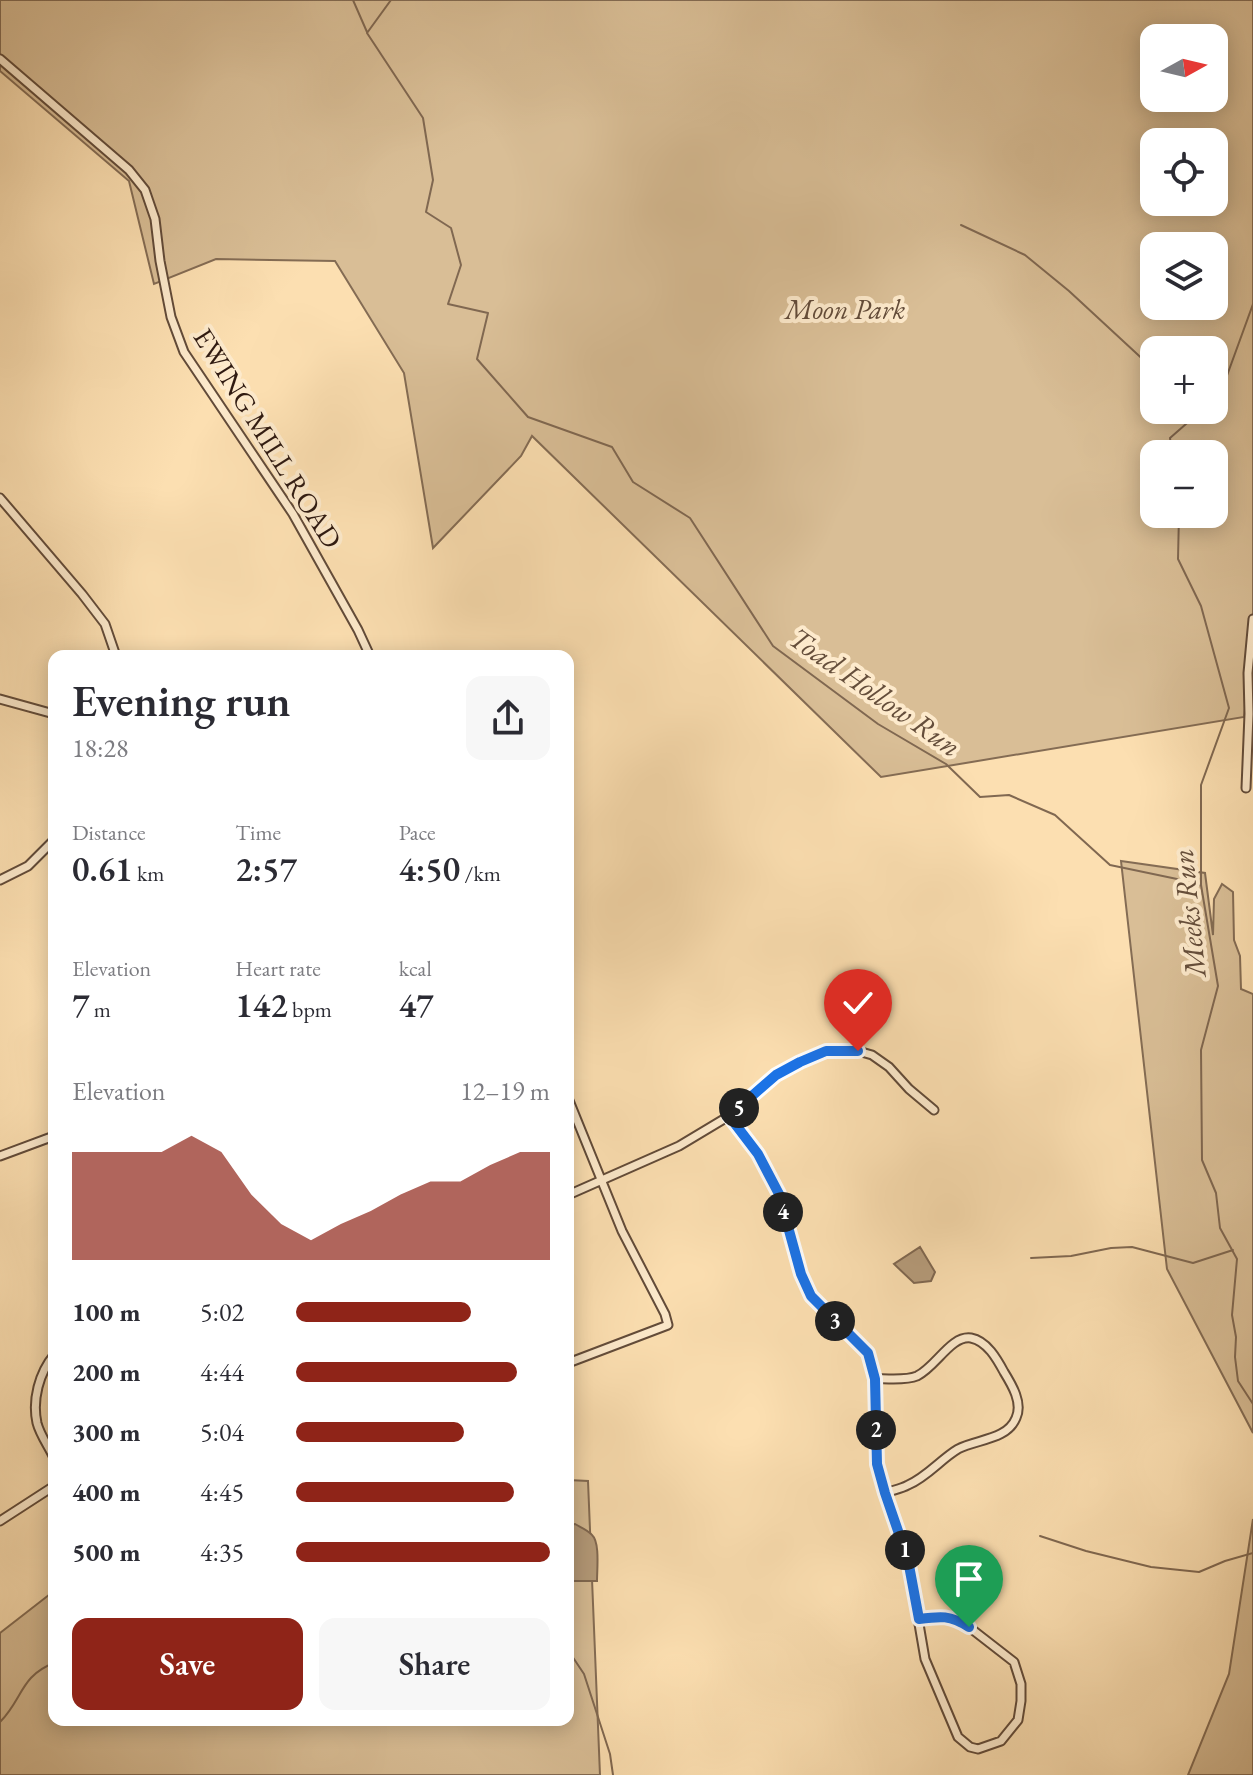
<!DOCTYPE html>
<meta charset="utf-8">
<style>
body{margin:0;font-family:"EB Garamond",serif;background:#f7f7f7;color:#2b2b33;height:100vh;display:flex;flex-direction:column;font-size:30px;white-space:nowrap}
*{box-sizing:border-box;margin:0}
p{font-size:26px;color:#7c7c81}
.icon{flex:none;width:44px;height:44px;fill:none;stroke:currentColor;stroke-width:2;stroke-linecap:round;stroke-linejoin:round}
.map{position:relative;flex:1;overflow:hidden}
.panel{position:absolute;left:48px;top:650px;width:526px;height:1076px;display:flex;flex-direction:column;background:#fff;border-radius:16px;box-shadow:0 4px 20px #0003}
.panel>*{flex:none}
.needle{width:52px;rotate:82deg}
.controls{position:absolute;left:1140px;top:24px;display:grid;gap:16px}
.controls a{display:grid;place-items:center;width:88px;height:88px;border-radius:16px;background:#fff;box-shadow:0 4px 20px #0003;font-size:40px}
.pin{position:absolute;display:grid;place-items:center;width:68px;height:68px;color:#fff;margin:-82px -34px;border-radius:50% 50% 50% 0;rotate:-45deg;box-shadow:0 0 8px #0007}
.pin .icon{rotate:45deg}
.km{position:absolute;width:40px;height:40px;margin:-20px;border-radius:50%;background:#222;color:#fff;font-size:22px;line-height:40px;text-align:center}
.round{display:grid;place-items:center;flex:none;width:84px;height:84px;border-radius:16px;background:#f7f7f7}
.summary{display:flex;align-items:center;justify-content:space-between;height:136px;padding:0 24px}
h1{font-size:44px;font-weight:600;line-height:60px}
.metrics{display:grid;grid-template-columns:repeat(3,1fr);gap:12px;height:136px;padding:8px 24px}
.metrics div{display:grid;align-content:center}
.metrics b{font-size:34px;font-weight:600}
.metrics small{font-size:22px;font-weight:400}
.metrics p{font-size:22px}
.chart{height:224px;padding:16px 24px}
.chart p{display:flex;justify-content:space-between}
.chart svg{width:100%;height:144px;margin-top:8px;fill:#8f2418;opacity:.7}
.cta{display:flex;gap:16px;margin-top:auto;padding:16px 24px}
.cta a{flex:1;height:92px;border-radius:16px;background:#8f2418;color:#fff;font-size:32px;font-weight:600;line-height:92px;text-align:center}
.cta a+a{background:#f7f7f7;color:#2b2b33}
ul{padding:0 24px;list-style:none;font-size:26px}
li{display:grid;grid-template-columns:128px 96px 1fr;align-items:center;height:60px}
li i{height:20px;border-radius:10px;background:#8f2418}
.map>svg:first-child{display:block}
</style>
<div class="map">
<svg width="1253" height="1775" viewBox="0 0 1253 1775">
<rect width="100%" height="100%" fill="#fcdfb1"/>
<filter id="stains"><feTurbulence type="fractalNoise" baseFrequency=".0025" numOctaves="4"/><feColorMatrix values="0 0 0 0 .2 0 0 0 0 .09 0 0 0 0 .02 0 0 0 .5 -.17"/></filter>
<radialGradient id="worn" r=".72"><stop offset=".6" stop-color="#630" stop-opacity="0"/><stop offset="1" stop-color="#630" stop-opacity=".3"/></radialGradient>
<path fill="#d9be96" stroke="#846c54" stroke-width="2" fill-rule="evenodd" d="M0,0H1253V643L1244,717L881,777L532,436L521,456L433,548L404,373L335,261L216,259L154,284L129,181L0,71ZM1154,38H1214V98H1154ZM1154,142H1214V202H1154ZM1154,246H1214V306H1154ZM1154,350H1214V410H1154ZM1154,454H1214V514H1154Z
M1121,861L1205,873L1213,935L1214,899L1222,884L1233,892L1234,940L1240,956L1241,989L1253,994V1433L1167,1269Z
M568,1480L588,1481L600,1775H0V1633L54,1591V1720H568Z
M1253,1519V1775H1188L1229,1674Z"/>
<path fill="#b69c7b" stroke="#806851" stroke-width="2" d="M920,1247L935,1272L931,1281L914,1283L894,1264Z
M575,1524C580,1527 588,1530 592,1535C600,1542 597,1569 597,1581H568V1525Z"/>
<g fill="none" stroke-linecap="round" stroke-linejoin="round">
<path stroke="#806851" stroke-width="2" d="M353,0L367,32
M391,0L367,33L423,118L433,180L426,212L451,228L461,265L448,304L488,313L477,359L528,417L612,447L633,482L690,518L773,646L878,724L946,764L980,797L1009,795L1055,815L1110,865L1177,879L1188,886L1201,885
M961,225L1025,255L1069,291L1149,365H1154
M1214,399L1221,392L1253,304
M1172,454L1170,438L1202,410
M1179,514L1178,559L1201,606L1229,708L1201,785V885L1218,986L1201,1050L1202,1160L1216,1193L1220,1228L1237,1259L1232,1315L1236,1337L1235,1357L1238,1381L1253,1404
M1031,1258L1071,1256L1111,1248L1132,1247L1193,1263L1233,1250
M1040,1536L1086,1551L1151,1567L1199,1572L1225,1561L1253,1553
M572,1656L584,1674L610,1754L613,1775
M0,1722C23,1699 20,1676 54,1663"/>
<g stroke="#624b39" stroke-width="11">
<path id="street" d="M0,59L129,170L145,190L155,219L160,261L171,317L184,352L293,514L358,630L370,656
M0,498L82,594L105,624L116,656
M0,699L54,714
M1246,788L1249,714L1248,673L1253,619
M0,880L28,866L54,840
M568,1098L622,1231L665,1314L668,1325L568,1363
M729,1116L758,1154L779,1194L801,1274L811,1296L868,1353L875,1379L877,1464L885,1493L908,1560L925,1659L958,1737L970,1747L978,1749L1001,1741L1018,1720L1021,1701V1684L1014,1662L969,1627L957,1619L943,1616L919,1619
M0,1156L54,1136
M568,1195L679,1146L729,1116L776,1075L826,1051H858L872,1055L889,1067L909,1089L934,1110
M54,1355C39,1373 32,1400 37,1423C40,1435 49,1447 54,1458
M875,1379C888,1378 905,1381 917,1376C936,1367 951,1335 971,1338C987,1341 997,1359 1004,1372C1012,1385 1023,1403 1016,1418C1007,1440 977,1439 958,1449C941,1459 927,1477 908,1485C901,1489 893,1490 885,1493
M0,1521L54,1486"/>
</g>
<use href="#street" stroke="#fdeacc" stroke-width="7"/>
</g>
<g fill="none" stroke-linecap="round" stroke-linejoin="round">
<g stroke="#fff" stroke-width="16">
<path id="route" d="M858,1051H826L800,1062L776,1075L729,1116L758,1154L779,1194L801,1274L811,1296L868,1353L875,1379L877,1464L885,1493L908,1560L919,1619C941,1616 950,1615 969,1627"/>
</g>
<use href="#route" stroke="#1a73e8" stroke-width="10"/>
</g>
<g text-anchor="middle" stroke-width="8" stroke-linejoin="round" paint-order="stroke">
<g font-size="28" font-style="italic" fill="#624b39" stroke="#fdeacc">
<text x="845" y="319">Moon Park</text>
</g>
<g font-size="28" fill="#2f1a11" stroke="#fdeacc">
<text transform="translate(268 438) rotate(58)" y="10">EWING MILL ROAD</text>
</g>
<g font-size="30" font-style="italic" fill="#654e3b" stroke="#fdeacc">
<text transform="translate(875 692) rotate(35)" y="10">Toad Hollow Run</text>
<text transform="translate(1189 913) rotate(-96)" y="10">Meeks Run</text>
</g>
</g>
<rect width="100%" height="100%" filter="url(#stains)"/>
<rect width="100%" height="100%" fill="url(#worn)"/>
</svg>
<div class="controls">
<a><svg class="needle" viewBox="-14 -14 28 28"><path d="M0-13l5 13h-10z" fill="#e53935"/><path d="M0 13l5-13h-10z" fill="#7c7c81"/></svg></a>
<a><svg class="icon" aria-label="locate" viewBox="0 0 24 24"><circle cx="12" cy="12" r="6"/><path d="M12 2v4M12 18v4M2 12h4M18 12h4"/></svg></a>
<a><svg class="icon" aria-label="layers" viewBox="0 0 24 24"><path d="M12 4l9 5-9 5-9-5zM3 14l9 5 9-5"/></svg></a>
<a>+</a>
<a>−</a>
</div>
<div class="pin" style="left:969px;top:1627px;background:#1e9e55"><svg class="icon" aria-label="arrive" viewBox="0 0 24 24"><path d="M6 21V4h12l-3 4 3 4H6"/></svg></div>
<div class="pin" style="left:858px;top:1051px;background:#d93025"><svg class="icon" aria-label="check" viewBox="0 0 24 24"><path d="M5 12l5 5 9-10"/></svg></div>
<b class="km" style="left:905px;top:1550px">1</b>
<b class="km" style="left:876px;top:1430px">2</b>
<b class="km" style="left:835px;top:1321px">3</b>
<b class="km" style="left:783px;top:1212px">4</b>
<b class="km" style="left:739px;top:1108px">5</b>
<section class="panel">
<div class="summary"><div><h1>Evening run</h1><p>18:28</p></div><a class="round"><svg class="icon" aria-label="share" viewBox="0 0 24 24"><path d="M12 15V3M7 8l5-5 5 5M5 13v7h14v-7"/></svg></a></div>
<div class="metrics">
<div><p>Distance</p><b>0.61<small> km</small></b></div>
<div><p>Time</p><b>2:57</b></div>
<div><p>Pace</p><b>4:50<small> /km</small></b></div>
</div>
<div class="metrics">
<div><p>Elevation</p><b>7<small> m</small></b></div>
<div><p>Heart rate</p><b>142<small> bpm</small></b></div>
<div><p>kcal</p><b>47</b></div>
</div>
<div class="chart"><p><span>Elevation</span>12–19 m</p>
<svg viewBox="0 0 160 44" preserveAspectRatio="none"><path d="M0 44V11L10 11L20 11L30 11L40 6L50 11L60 24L70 33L80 38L90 33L100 29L110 24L120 20L130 20L140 15L150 11L160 11V44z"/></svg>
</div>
<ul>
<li><b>100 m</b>5:02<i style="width:69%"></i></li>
<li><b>200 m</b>4:44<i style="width:87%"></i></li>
<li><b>300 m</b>5:04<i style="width:66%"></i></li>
<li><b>400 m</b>4:45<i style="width:86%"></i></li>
<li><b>500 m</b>4:35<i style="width:100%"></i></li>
</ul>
<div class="cta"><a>Save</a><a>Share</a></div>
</section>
</div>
